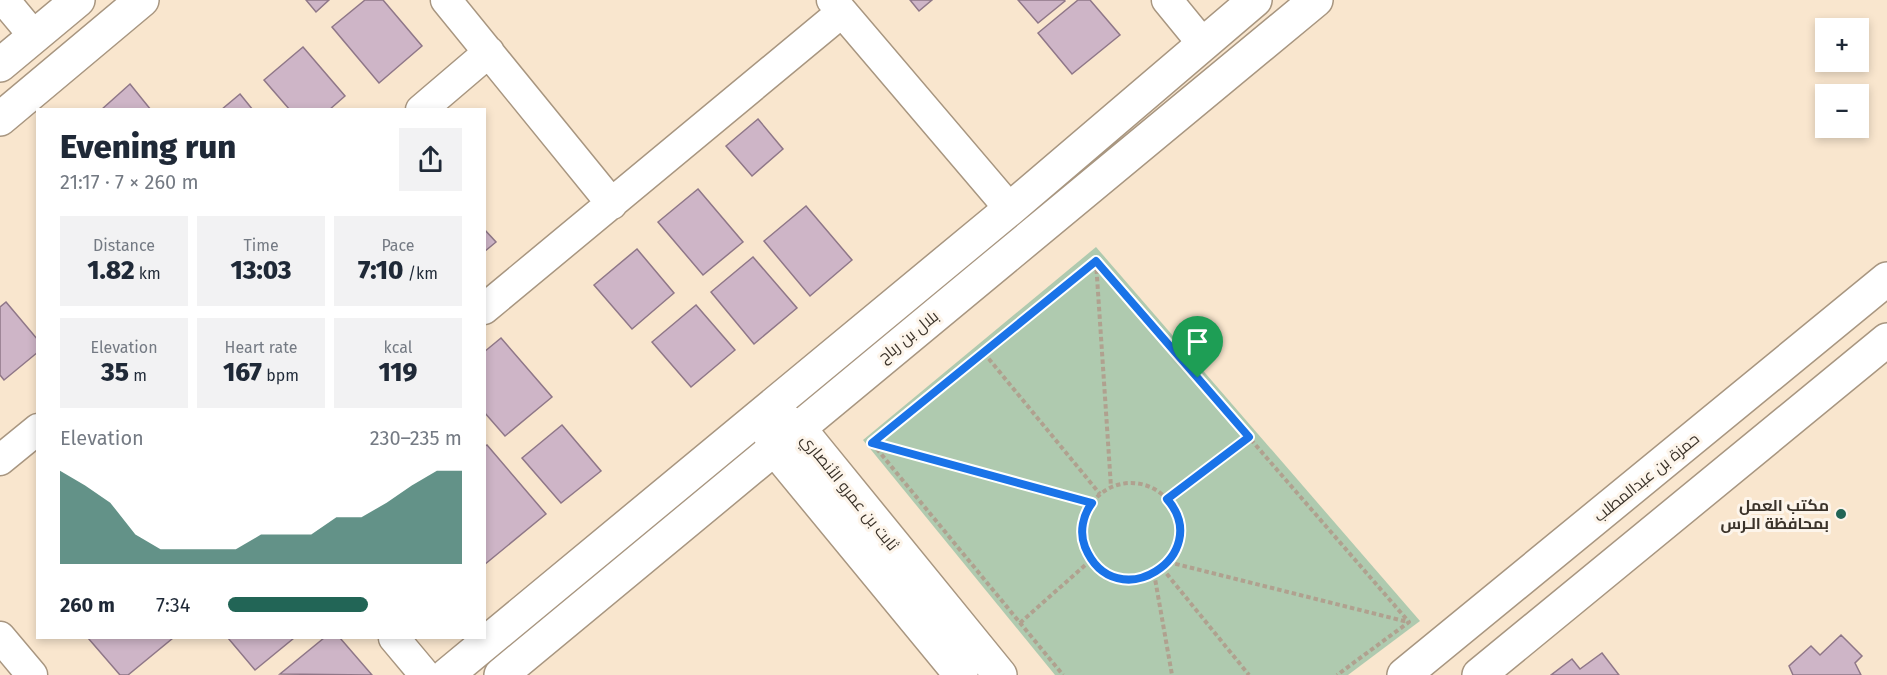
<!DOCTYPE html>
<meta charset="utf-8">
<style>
body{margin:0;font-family:"Fira Sans",Cairo,sans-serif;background:#f2f2f3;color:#1f2937;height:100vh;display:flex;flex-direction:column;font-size:22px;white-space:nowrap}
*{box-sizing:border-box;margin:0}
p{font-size:20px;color:#747a83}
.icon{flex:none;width:33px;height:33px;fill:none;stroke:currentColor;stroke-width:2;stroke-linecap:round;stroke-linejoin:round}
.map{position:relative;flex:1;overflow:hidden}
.sheet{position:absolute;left:36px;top:108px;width:450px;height:531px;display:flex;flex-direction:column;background:#fff;border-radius:0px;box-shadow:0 3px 9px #0003}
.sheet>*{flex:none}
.buttons{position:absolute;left:1815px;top:18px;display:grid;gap:12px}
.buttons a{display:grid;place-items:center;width:54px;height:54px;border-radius:0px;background:#fff;box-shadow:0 3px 9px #0003;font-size:30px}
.pin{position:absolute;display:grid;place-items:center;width:51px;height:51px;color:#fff;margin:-62px -26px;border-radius:50% 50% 50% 0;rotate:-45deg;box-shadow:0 0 6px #0007}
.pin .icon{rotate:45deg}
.round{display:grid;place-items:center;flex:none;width:63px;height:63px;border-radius:0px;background:#f2f2f3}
.summary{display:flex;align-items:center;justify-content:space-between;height:102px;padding:0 24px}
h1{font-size:33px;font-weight:800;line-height:45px}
.figures{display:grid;grid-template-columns:repeat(3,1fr);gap:9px;height:102px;padding:6px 24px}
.figures div{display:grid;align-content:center;border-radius:0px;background:#f2f2f3;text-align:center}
.figures b{font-size:26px;font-weight:800}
.figures small{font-size:16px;font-weight:400}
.figures p{font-size:16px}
.chart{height:168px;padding:12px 24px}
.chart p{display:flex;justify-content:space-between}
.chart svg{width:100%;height:108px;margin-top:6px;fill:#226556;opacity:.7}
ul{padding:0 24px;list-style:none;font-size:20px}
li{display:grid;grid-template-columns:96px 72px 1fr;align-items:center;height:45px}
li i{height:15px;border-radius:8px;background:#226556}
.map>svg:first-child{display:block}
</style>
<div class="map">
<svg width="1887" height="675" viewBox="0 0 1887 675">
<rect width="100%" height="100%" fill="#f9e6ce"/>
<path fill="#afcaaf" d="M1096,247L1420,621L1348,675H1055L863,440Z"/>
<path fill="#ceb5c7" stroke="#8f7788" stroke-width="1.5" d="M306,0H329L316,12Z
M365,0H383L422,46L379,83L332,27Z
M910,0H932L919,11Z
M1018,0H1064L1065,1L1038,23Z
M1078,0H1090L1120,35L1072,74L1038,33Z
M303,47L345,96L329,110H290L264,80Z
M130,84L151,110H101Z
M240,94L253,110H221Z
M758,119L783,149L752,176L726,146Z
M698,189L743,242L703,275L658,222Z
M806,206L852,260L810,296L764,241Z
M484,229L496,242L484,252Z
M637,249L674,293L632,329L594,285Z
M753,257L797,308L754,344L711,292Z
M6,302L38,340V352L4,380L0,375V307Z
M696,305L735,350L691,387L652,342Z
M501,338L552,397L505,436L484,412V352Z
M562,425L601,471L561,503L522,458Z
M487,445L546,514L484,565V447Z
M1841,635L1862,656L1855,663L1861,675H1793L1789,666L1811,646L1820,655Z
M88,638H173L128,675H120Z
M228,638H294L255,670Z
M324,638H340L372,675L280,674Z
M1602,653L1619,675H1551L1572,659L1580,669Z"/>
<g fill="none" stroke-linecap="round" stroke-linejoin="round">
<g stroke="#a89680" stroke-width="33">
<path id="street" d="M4,0L34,36
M446,0L612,204
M832,0L1010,209
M1167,0L1203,44
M421,110L489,52
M484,309L842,12
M0,460L38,429
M0,637L32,675
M394,638L425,675"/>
</g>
<g stroke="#a89680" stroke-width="36">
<path id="secondary" d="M0,65L78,0
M0,119L142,0
M780,418L798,427L1000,675
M768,427L774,448L961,675
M447,675L1010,209L1255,0
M501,675L1316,0
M1404,675L1887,279
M1479,675L1887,340"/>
</g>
<path stroke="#b0a18f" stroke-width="4" stroke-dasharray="4.5 3" stroke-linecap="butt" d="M1096,262L1111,487
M984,353L1100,494
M872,443L1096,261L1409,622L1337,675
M872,443L1063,675
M873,444L1092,503
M1083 531a48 48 0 1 1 96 0a48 48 0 1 1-96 0Z
M1167,499L1249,437
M1168,562L1408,622
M1162,568L1249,675
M1154,573L1172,675
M1020,623L1092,559"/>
<use href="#street" stroke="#fff" stroke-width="30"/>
<use href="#secondary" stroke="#fff" stroke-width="33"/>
</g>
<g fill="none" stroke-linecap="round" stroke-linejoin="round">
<g stroke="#fff" stroke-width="12">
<path id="route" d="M1096,261L1249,437L1167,499C1216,555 1115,620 1085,547C1079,532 1083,515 1092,503L872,443Z"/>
</g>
<use href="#route" stroke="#1a73e8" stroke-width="8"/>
</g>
<circle fill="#226556" stroke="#fdf5eb" stroke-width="2" cx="1841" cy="514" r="6"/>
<g text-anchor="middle" stroke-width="6" stroke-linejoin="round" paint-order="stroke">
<g font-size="16" fill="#3b332a" stroke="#fdf5eb">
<text transform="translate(908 336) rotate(-39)" y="6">بلال بن رباح</text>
<text transform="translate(1646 477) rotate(-39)" y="6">حمزة بن عبدالمطلب</text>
<text transform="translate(850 492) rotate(51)" y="6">ثابت بن عمرو الأنصاري</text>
</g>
<g font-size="16" font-weight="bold" fill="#3b332a" stroke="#fdf5eb" text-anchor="end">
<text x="1829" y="511">مكتب العمل<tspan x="1829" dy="18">بمحافظة الـرس</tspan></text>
</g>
</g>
</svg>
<div class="buttons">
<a>+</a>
<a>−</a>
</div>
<div class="pin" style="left:1198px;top:378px;background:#1e9e55"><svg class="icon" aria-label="arrive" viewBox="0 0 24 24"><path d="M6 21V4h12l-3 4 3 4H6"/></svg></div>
<section class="sheet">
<div class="summary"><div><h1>Evening run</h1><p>21:17 · 7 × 260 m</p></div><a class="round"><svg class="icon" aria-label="share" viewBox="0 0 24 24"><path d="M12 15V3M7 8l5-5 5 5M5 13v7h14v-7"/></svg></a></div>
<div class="figures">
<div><p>Distance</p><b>1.82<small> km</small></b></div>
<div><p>Time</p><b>13:03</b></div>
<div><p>Pace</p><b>7:10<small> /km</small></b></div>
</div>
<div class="figures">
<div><p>Elevation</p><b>35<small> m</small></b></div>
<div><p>Heart rate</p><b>167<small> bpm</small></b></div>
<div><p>kcal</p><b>119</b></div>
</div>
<div class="chart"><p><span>Elevation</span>230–235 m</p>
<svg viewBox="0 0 160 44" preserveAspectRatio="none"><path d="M0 44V6L10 12L20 19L30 32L40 38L50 38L60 38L70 38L80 32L90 32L100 32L110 25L120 25L130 19L140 12L150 6L160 6V44z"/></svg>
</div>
<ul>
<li><b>260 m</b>7:34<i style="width:60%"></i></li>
</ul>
</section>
</div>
